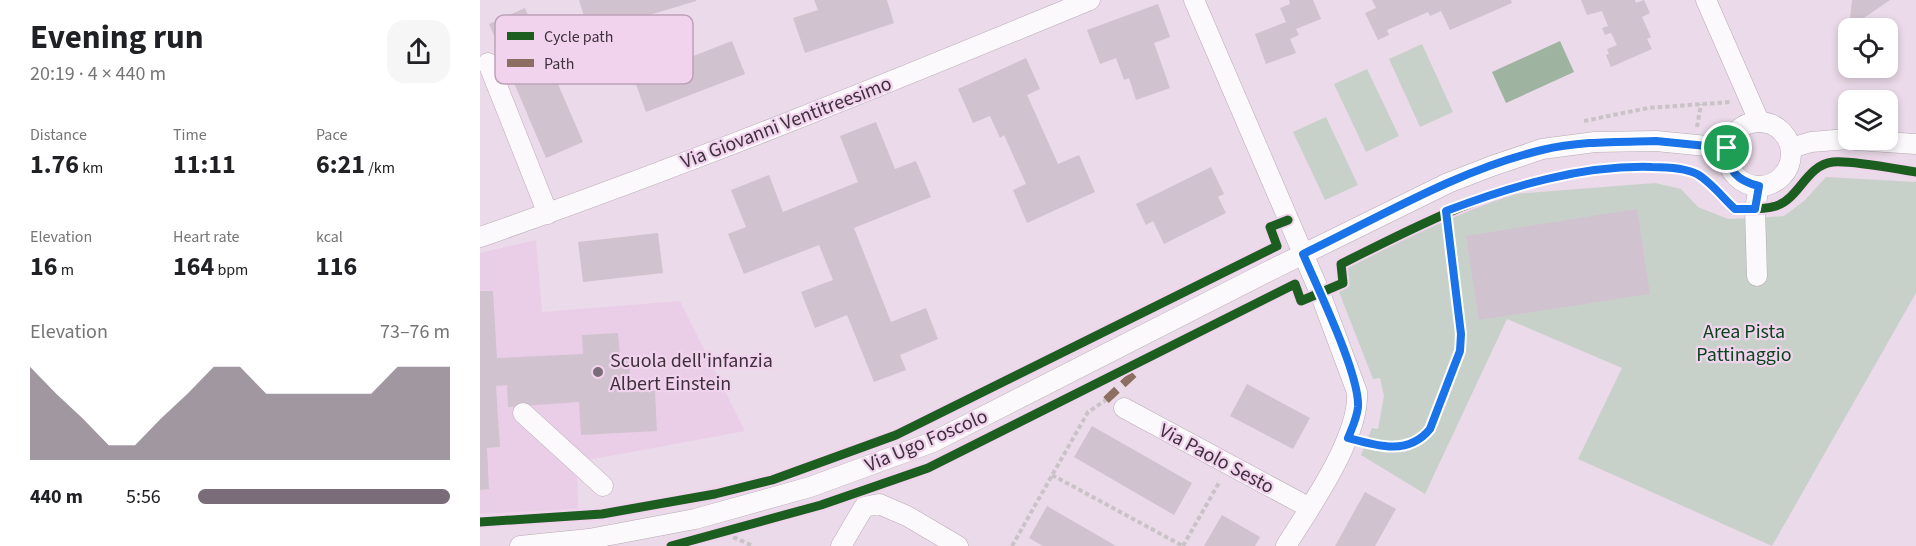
<!DOCTYPE html>
<meta charset="utf-8">
<style>
body{margin:0;font-family:"Source Sans 3",sans-serif;background:#f6f6f6;color:#202124;height:100vh;display:flex;flex-direction:column;font-size:22px;white-space:nowrap}
*{box-sizing:border-box;margin:0}
p{font-size:20px;color:#757577}
.icon{flex:none;width:33px;height:33px;fill:none;stroke:currentColor;stroke-width:2;stroke-linecap:round;stroke-linejoin:round}
.map{position:relative;flex:1;overflow:hidden}
.sheet{display:flex;flex-direction:column;background:#fff;width:480px}
.sheet>*{flex:none}
.fabs{position:absolute;left:1358px;top:18px;display:grid;gap:12px}
.fabs a{display:grid;place-items:center;width:60px;height:60px;border-radius:12px;background:#fff;box-shadow:0 3px 9px #0003;font-size:30px}
.pin{position:absolute;display:grid;place-items:center;width:51px;height:51px;color:#fff;margin:-26px;border:3px solid #fff;border-radius:50%;box-shadow:0 2px 6px #0007}
.round{display:grid;place-items:center;flex:none;width:63px;height:63px;border-radius:18px;background:#f6f6f6}
.summary{display:flex;align-items:center;justify-content:space-between;height:102px;padding:0 30px}
h1{font-size:33px;font-weight:700;line-height:45px}
.metrics{display:grid;grid-template-columns:repeat(3,1fr);gap:9px;height:102px;padding:6px 30px}
.metrics div{display:grid;align-content:center}
.metrics b{font-size:26px;font-weight:700}
.metrics small{font-size:16px;font-weight:400}
.metrics p{font-size:16px}
.chart{height:168px;padding:12px 30px}
.chart p{display:flex;justify-content:space-between}
.chart svg{width:100%;height:108px;margin-top:6px;fill:#7a6c79;opacity:.7}
ul{padding:0 30px;list-style:none;font-size:20px}
li{display:grid;grid-template-columns:96px 72px 1fr;align-items:center;height:45px}
li i{height:15px;border-radius:8px;background:#7a6c79}
main{display:flex;flex:1;min-height:0}
.map>svg:first-child{display:block}
</style>
<main>
<section class="sheet">
<div class="summary"><div><h1>Evening run</h1><p>20:19 · 4 × 440 m</p></div><a class="round"><svg class="icon" aria-label="share" viewBox="0 0 24 24"><path d="M12 15V3M7 8l5-5 5 5M5 13v7h14v-7"/></svg></a></div>
<div class="metrics">
<div><p>Distance</p><b>1.76<small> km</small></b></div>
<div><p>Time</p><b>11:11</b></div>
<div><p>Pace</p><b>6:21<small> /km</small></b></div>
</div>
<div class="metrics">
<div><p>Elevation</p><b>16<small> m</small></b></div>
<div><p>Heart rate</p><b>164<small> bpm</small></b></div>
<div><p>kcal</p><b>116</b></div>
</div>
<div class="chart"><p><span>Elevation</span>73–76 m</p>
<svg viewBox="0 0 160 44" preserveAspectRatio="none"><path d="M0 44V6L10 17L20 27L30 38L40 38L50 27L60 17L70 6L80 6L90 17L100 17L110 17L120 17L130 17L140 6L150 6L160 6V44z"/></svg>
</div>
<ul>
<li><b>440 m</b>5:56<i style="width:100%"></i></li>
</ul>
</section>
<div class="map">
<svg width="1436" height="546" viewBox="0 0 1436 546">
<rect width="100%" height="100%" fill="#ebdae9"/>
<path fill="#eacee7" d="M56,240L62,312L200,301L265,431L97,462L98,509L0,514V253Z"/>
<path fill="#c8d1c9" d="M942,44L973,112L940,127L909,59Z
M887,69L919,136L886,152L854,84Z
M846,117L878,185L845,200L813,132Z
M1346,177L1436,182V293L1292,546L1098,459L1142,368L1027,319L945,494L881,455L892,428L898,429L904,396L900,378L893,379L859,292L866,288V269L960,219L1033,194L1175,183L1201,189L1218,207L1248,219L1275,218L1304,216L1324,201Z"/>
<path fill="#9eb4a1" d="M1080,41L1094,72L1026,103L1012,72Z"/>
<path fill="#d1c2cf" d="M99,0H216V1L109,33Z
M334,0H407L414,23L325,53L313,18L338,10Z
M809,0H833L841,19L816,29L819,35L810,39L816,53L786,64L775,34L806,22L800,8L810,4Z
M892,0H1031L1032,3L970,30L961,11L950,16L948,12L907,30L909,35L898,40L885,13L896,8Z
M1101,0H1155L1156,3L1164,0L1170,13L1162,17L1171,37L1167,39L1172,49L1131,67L1126,55L1129,54L1127,49L1137,45L1131,33L1125,35L1122,28L1128,26L1122,11L1107,15Z
M1372,0H1410L1369,28Z
M678,4L690,37L674,43L690,88L656,100L649,78L644,80L636,58L620,64L607,30Z
M45,8L103,142L66,158L9,24Z
M252,41L265,74L166,112L154,79Z
M546,58L560,89L547,95L578,164L599,155L615,192L547,223L533,190L546,184L524,135L520,138L510,116L493,123L478,89Z
M396,122L415,169L436,161L451,197L374,228L411,322L446,308L458,339L420,355L426,370L394,382L367,315L335,328L321,292L353,280L339,245L264,274L248,234L266,227L251,190L289,175L303,212L378,182L360,136Z
M731,167L744,194L738,197L746,213L684,244L673,221L666,225L656,204Z
M1157,209L1170,294L999,320L986,236Z
M178,233L183,273L103,282L98,242Z
M0,291H13L17,358L103,354L102,335L138,333L140,356L149,355L151,392L175,391L177,431L101,435L99,402L28,407L27,385L16,386L20,447L7,448L9,489L0,490Z
M767,384L830,418L813,449L750,416Z
M612,426L712,483L694,515L594,457Z
M885,492L916,509L895,546H855Z
M567,506L636,546H563L549,538Z
M742,515L780,537L775,546H724Z"/>
<g fill="none" stroke-linecap="round" stroke-linejoin="round">
<g stroke="#b7aab5" stroke-width="21">
<path id="minor" d="M714,0L840,293L877,392C880,437 830,507 806,546
M1226,0L1279,121
M8,63L68,214
M1247 154a32 32 0 1 1 64 0a32 32 0 1 1-64 0Z
M1376,140L1436,144
M1311,148L1331,142L1368,139
M0,237C206,166 408,83 610,0
M1277,276L1275,209L1279,186
M644,408L830,508
M43,413L123,486
M40,546L109,539L215,519L330,487L453,442L789,271L968,183L1012,166L1062,149L1115,142L1176,141L1247,148
M361,546L384,507L399,504L427,516L478,546"/>
</g>
<path stroke="#c9c3c8" stroke-width="4" stroke-dasharray="4.5 3" stroke-linecap="butt" d="M1104,121L1168,108L1251,102
M1217,127L1221,104
M884,443C909,449 932,450 949,429L980,351L981,334L966,211
M572,475L703,546
M251,530L253,537L273,546
M532,546L608,412L626,400
M703,546L740,481"/>
<use href="#minor" stroke="#fcf9fc" stroke-width="20"/>
<path stroke="#8d6e63" stroke-width="8" stroke-dasharray="15 8" stroke-linecap="butt" d="M626,400L659,369"/>
<g stroke="#f2d3ee" stroke-width="13">
<path id="cycleway" d="M0,522L122,514L235,494L292,480L416,435L797,246L790,227L808,220
M191,546L341,505L448,468L815,284L821,301L863,283L861,264C957,216 1057,164 1168,167C1183,167 1204,167 1217,174C1231,182 1243,198 1255,209C1268,209 1283,210 1296,206C1320,198 1326,165 1353,162C1371,160 1416,169 1436,172"/>
</g>
<use href="#cycleway" stroke="#1b5e20" stroke-width="9"/>
</g>
<g fill="none" stroke-linecap="round" stroke-linejoin="round">
<g stroke="#fff" stroke-width="12">
<path id="route" d="M1176,141L1247,148C1247,170 1257,181 1279,186L1275,209H1255C1243,198 1231,182 1217,174C1205,168 1186,167 1172,167C1102,165 1032,186 966,211L981,334L980,351L950,429C928,456 897,446 868,438C872,428 877,418 878,407C880,375 837,287 823,254C900,217 978,170 1062,150C1099,141 1138,142 1176,141Z"/>
</g>
<use href="#route" stroke="#1a73e8" stroke-width="8"/>
</g>
<circle fill="#7a6c79" stroke="#f2d3ee" stroke-width="2" cx="118" cy="372" r="6"/>
<g text-anchor="middle" stroke-width="4.5" stroke-linejoin="round" paint-order="stroke">
<g font-size="20" fill="#3d313c" stroke="#f2d3ee">
<text transform="translate(306 122) rotate(-21)" y="7">Via Giovanni Ventitreesimo</text>
<text transform="translate(446 440) rotate(-23)" y="7">Via Ugo Foscolo</text>
<text transform="translate(737 458) rotate(28)" y="7">Via Paolo Sesto</text>
</g>
<g font-size="20" fill="#09461b" stroke="#f2d3ee">
<text x="1264" y="338">Area Pista<tspan x="1264" dy="23">Pattinaggio</tspan></text>
</g>
<g font-size="20" fill="#3d313c" stroke="#f2d3ee" text-anchor="start">
<text x="130" y="367">Scuola dell'infanzia<tspan x="130" dy="23">Albert Einstein</tspan></text>
</g>
</g>
<rect x="15" y="15" width="198" height="69" rx="9" fill="#f2d3ee" stroke="#bca2b9" stroke-width="1.5"/>
<rect x="27" y="32" width="27" height="8" fill="#1b5e20"/>
<rect x="27" y="59" width="27" height="8" fill="#8d6e63"/>
<g font-size="16" fill="#3d313c">
<text x="64" y="42">Cycle path</text>
<text x="64" y="69">Path</text>
</g>
</svg>
<div class="fabs">
<a><svg class="icon" aria-label="locate" viewBox="0 0 24 24"><circle cx="12" cy="12" r="6"/><path d="M12 2v4M12 18v4M2 12h4M18 12h4"/></svg></a>
<a><svg class="icon" aria-label="layers" viewBox="0 0 24 24"><path d="M12 4l9 5-9 5-9-5zM3 14l9 5 9-5"/></svg></a>
</div>
<div class="pin" style="left:1247px;top:148px;background:#1e9e55"><svg class="icon" aria-label="arrive" viewBox="0 0 24 24"><path d="M6 21V4h12l-3 4 3 4H6"/></svg></div>
</div>
</main>
